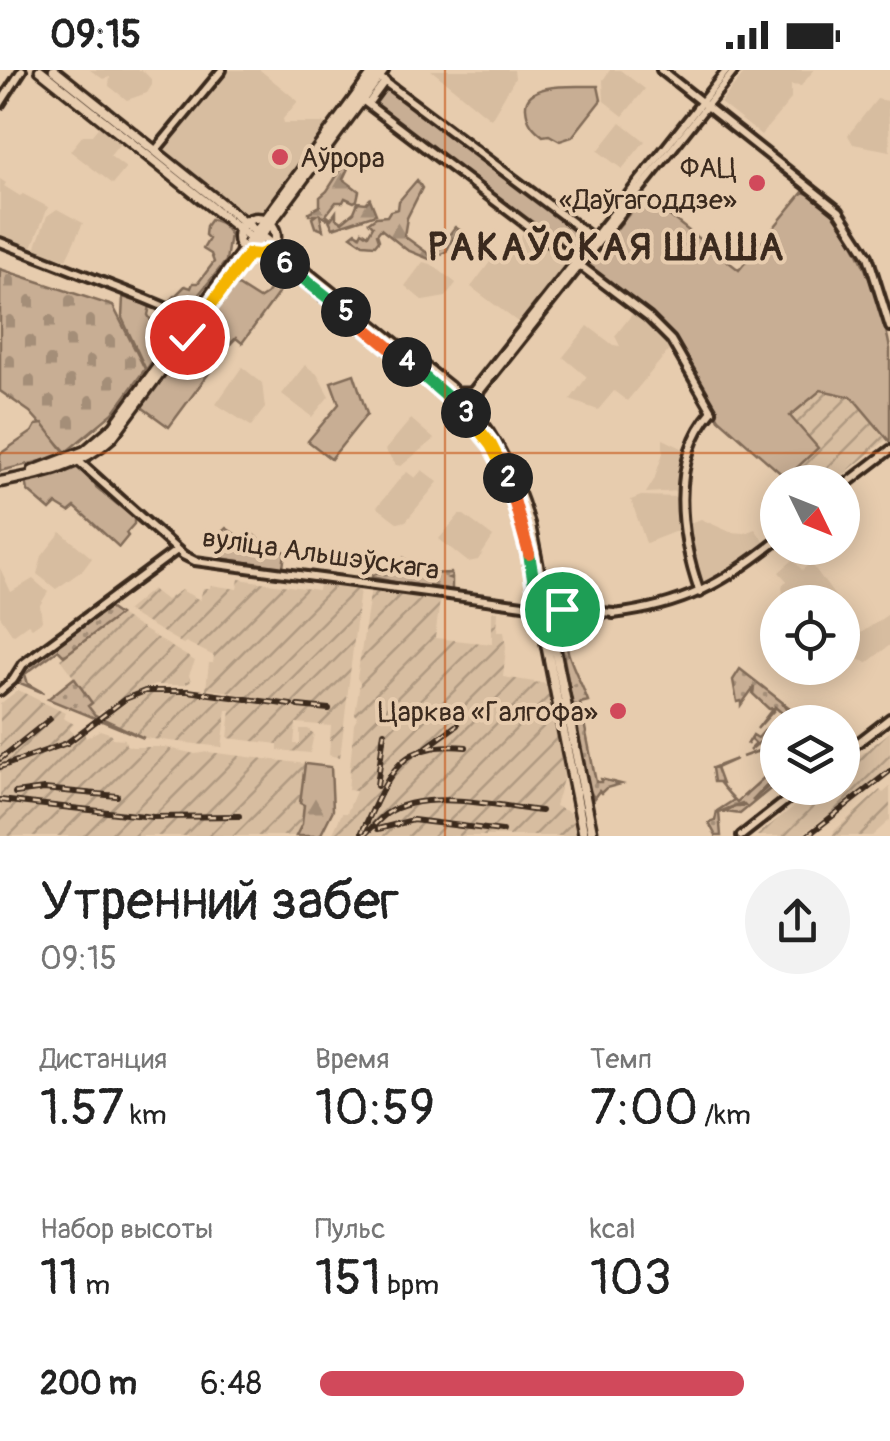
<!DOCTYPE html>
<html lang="ru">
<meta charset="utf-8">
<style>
body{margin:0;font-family:Pangolin,sans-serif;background:#f2f2f2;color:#222;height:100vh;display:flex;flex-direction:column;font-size:38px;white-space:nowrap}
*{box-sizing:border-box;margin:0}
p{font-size:32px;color:#767676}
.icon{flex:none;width:55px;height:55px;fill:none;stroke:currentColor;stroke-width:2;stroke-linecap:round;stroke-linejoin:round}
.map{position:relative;height:766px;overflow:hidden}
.sheet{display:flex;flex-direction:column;background:#fff;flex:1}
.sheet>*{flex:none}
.needle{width:65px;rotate:133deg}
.buttons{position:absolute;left:760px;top:395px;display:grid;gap:20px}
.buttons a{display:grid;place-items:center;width:100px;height:100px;border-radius:50%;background:#fff;box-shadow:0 5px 25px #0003;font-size:50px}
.pin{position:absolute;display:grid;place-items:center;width:85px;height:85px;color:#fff;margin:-42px;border:5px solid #fff;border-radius:50%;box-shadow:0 2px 10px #0007}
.km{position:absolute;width:50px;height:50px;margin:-25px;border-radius:50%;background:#222;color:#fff;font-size:28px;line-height:50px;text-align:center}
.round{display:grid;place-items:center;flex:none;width:105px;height:105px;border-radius:52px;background:#f2f2f2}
.head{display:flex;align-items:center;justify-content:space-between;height:170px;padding:0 40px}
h1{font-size:55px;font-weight:600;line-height:75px}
.metrics{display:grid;grid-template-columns:repeat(3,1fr);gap:15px;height:170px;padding:10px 40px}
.metrics div{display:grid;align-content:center}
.metrics b{font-size:50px;font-weight:600}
.metrics small{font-size:28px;font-weight:400}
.metrics p{font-size:28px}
ul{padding:0 40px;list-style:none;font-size:32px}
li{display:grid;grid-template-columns:160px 120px 1fr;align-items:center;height:75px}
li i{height:25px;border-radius:12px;background:#d1495b}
.status{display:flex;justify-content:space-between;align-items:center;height:70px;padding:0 50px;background:#fff;direction:ltr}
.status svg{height:28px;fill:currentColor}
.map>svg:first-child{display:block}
</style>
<div class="status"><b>09:15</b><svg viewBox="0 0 49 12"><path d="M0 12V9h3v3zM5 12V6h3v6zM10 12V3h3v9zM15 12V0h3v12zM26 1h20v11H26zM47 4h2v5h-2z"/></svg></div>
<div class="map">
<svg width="890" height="766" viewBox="0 0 890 766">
<defs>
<pattern id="industrial-furrows" width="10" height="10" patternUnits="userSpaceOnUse" patternTransform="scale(2.5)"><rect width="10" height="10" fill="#d7bda0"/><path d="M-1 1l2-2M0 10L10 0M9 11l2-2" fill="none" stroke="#b09a82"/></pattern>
<pattern id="grass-dots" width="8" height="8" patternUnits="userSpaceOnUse" patternTransform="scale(2.5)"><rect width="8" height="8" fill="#c8ae94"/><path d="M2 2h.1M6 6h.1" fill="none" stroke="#a48e78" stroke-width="1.8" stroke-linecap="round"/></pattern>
<pattern id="forest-firs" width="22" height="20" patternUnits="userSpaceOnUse" patternTransform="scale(2.5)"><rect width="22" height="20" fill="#c8ae94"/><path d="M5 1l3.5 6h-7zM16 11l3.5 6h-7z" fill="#a48e78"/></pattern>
<pattern id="cemetery-stones" width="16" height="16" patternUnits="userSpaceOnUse" patternTransform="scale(2.5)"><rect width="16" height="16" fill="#c8ae94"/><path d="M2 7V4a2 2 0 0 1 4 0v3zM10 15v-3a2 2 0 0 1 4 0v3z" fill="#a48e78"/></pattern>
</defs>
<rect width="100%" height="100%" fill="#e7ccae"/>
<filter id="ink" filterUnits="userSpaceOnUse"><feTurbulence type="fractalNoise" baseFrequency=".01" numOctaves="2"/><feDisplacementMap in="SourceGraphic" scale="20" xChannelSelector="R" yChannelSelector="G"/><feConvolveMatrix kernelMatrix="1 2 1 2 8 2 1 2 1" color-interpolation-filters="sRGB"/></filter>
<g filter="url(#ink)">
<path fill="#d7bda0" d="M90,0H142L152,10V15L147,23L127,30L109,16L110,7L103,9Z
M227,0H260L298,31L283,49L284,53H332L263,145L242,147L161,81V76Z
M431,0H514L515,8L491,49Z
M610,0H620L645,19L623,46L604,31L603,10Z
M747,0H814L801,16L791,15V29L761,65L720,33Z
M877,29L888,31L890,81L853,74L848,65Z
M621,52L645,71L622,99L598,81Z
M101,54L122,71L110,86L126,98L113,114L70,81L83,65H92Z
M0,109L6,113L4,116L20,126L23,124L48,137L32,177L0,164Z
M57,139L83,153L66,189L35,179L47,146Z
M524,162L565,194L519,253L471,217L493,188L500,192Z
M423,192L431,194L456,213L446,227L423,231L405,216Z
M633,243L660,264L670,279L627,331L614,321L598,340L570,330L587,307L563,287L588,256L613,275L620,276L615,266Z
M305,295L317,304L329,326L312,347L282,324Z
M242,297L262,313L265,338L251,356L216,334Z
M411,349L434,369L401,396L396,395L385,380Z
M663,369L686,380L680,421L646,423L654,410L663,383Z
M422,400L438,412L406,451L398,453L377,437L402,406L407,402L415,408Z
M641,426L680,427L679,460L646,473L631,430Z
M459,445H464L493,467L478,490L468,492L439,469Z
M701,449L730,462L745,463L755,459L765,473L701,516L693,494L686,454Z
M61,462L92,488L83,500L56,519L37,504L42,486Z
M793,490L802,500L811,493L839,532H784L782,516L787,511L779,502Z
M0,498L11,522L33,509L48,522L40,535L42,551L32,558L28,554L13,565L0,546Z
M890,543V575L868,592L854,589L849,584L855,567Z"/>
<path fill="url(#industrial-furrows)" d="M821,320L852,327L886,370L839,408L832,399L820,412H794L788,406L818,378L790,346Z
M239,509L318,520L319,515L360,519L340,688L329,685L331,656L296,653L294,674H300V659H308L314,664L310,683L278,680V674L228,668L231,640H227L222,677L144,668L103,648L140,624L165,621L234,627L233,622L206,619L209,593H213L214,586L186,572L183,574L126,541L152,519L166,530L181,520L200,530L203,518H210L211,515L237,519Z
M371,518L440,530L435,568L492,574V541H498L497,561H504L506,577L503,607L547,614L564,706L555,736L571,743L576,766H368L386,746L409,735L408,733L392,739L371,756L366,751L358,766H334L333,763L342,743H347L356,721L348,720L354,654L358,647L355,644L360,613L357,608Z
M119,545L195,591L189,605L191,612L183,615H156L135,622L95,645L88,636L92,632L60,589Z
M18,620L65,643L63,648L74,654L69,659L75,665L83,660L86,668L100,660L112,664V668L125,669L126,675L132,677H164L195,684L208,682L331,697L333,740L320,766H0V634Z
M890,662V697L857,724L800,766H756L818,718H842L843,699Z
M890,717V750L872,766H832L834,761L880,720L883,723Z"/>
<path fill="url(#grass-dots)" stroke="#826c59" stroke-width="2.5" d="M404,488L424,504L451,503L452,507L449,508L452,509V521L372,510L394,512L372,507L373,505L401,495Z
M106,536L119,545L64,586L58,580L25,604L28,614L44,623L20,613L22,599L73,563L77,555Z
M559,551L591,555L588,558L572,554V558H566C562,582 580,608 588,631L580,633L596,712H601V709L621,714L606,718L601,723L599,721L594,728L588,717L561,572L558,563L556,564L554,553L559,559L561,555L556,554Z
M740,599L791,639L784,636L790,645L782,652H778L777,658L749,681L756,674L751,669L747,675L753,665L758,668L766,659L769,661L783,644L775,637L774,640L757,659L773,638L769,639L753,624L754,617L741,635V631L737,632L733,610Z
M74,608L92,633L88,636L95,645L144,668L48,629Z
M777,662L774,700L777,702V714L772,710L752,731L772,713L775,715L740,744L725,742L735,736H745L742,733L719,742L721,766H716L709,753L715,751L717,741L734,730L719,712H714L712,698L736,689L716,698L723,717L737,732L768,704L762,683L774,687L762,680L742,687L761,680Z"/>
<path fill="url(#forest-firs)" stroke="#826c59" stroke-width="2.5" d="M347,90L355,96L350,94L343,109L359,121L357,130L354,132L345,128L343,132H336L326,145L331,149L336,142V148L342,152L354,142L358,132L366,133L370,129L376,144L333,158L329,150L320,145L323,160L315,157L312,148L316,145H309V142L320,136V127L327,121Z
M417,110L422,118L407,148L404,166L433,187L455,157L467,165L469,173L465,176L453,168L446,182L429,189L407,180L381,159L377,164L379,170L375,175L363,174L351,166L356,162L360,165L362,161L368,165L373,156L369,152L376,147L387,146L390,141L398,139L399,131Z
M305,694L331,697L333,740L320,766H296L302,754L304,735L300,733Z"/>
<path fill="url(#cemetery-stones)" stroke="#826c59" stroke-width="2.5" d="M0,199L113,236L145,299L113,343L66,382L30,342L0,321Z"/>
<path fill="#c8ae94" stroke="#826c59" stroke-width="2.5" d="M388,15L591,169L574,189L372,36Z
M598,16L601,30L572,67L560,71L549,65L543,66C533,58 527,52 526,38C524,10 580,17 598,16Z
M803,122C849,135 882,235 890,279C890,308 890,342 890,372L852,327L821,320L790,346L818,378L786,408L719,349L664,258L587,195L644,126L739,200Z
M211,149L221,153L230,164L226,191L182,245L167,234L185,216L191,218L193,213H198L214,192L211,184L203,179L209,169L205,165L206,156Z
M277,202L288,210L242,273L236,268L232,272L169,357L143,338L140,334L235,214L259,229L267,224Z
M123,227L150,236L148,245L164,275L146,300L122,248Z
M354,304L367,344L331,389L308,371L339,334L331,312Z
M43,354L67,385L0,401V384L32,362L36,355Z
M71,398H79L92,412L95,410L96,417L134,448V454L126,463L128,466L119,477L75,437L69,442L56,434L50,440L28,421L26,410Z
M226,458L245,471L251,463L267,476L272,472L285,482L283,498L220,488L224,474L222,462Z"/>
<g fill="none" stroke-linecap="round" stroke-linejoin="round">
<g stroke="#3b2a1e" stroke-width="14">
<path id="secondary" d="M661,0L839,141L868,186L890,257
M376,5L594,169
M361,29L648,247L671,270L712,341C669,390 680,466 700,523
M0,34L22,0
M368,34L385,11
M155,81L222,0
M0,172L146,229L165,237L192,259
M469,326L727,0
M468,336L735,0
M74,387L183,485L195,491L538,537L614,543
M842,417L890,380
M558,544L600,546
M613,544C683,536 723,514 778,470
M0,621L13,610L23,594L177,480
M842,685L890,648
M741,766L802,718"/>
</g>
<g stroke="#3b2a1e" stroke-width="15">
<path id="primary" d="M40,0L436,316C479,352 506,394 521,448L584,766
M54,0L449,316C491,355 514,400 530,455L593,766
M238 167a19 19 0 1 1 38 0a19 19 0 1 1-38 0Z
M457,323H472
M33,401L85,381L114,356L375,0
M0,412C42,404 80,397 112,367L384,0
M549,556L559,544"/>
</g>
<use href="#secondary" stroke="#e7ccae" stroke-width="6"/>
<use href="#primary" stroke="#e7ccae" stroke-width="8"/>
<g stroke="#3b2a1e" stroke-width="6">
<path id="rail" d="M298,636L329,639
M427,677L457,655
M0,689L50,649
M0,697L67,673L125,629L145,621H188L291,635
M377,716L384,662
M15,723L44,719L117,726
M0,730L153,747L239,746
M378,759L413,750L502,761
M362,762C389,709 394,670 466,677
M363,766C371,759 378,750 386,744C424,718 498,736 541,741
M807,766L890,701"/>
</g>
<use href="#rail" stroke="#e7ccae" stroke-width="2.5" stroke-dasharray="8" stroke-linecap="butt"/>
</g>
</g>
<g fill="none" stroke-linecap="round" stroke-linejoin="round" filter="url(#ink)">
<g stroke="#fff" stroke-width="20">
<path id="split-1" d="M529,484L538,537L562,539"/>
</g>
<g stroke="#fff" stroke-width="20">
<path id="split-2" d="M508,408L529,484"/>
</g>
<g stroke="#fff" stroke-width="20">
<path id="split-3" d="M466,343L491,375L508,408"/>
</g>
<g stroke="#fff" stroke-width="20">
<path id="split-4" d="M407,292L466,343"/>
</g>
<g stroke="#fff" stroke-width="20">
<path id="split-5" d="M346,242L407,292"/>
</g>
<g stroke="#fff" stroke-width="20">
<path id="split-6" d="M285,194L346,242"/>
</g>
<g stroke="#fff" stroke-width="20">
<path id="split-7" d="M227,213L249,184L260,185L269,181L285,194"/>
</g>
<g stroke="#fff" stroke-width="20">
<path id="split-8" d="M187,267L227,213"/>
</g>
<use href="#split-1" stroke="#22a559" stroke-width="12"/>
<use href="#split-2" stroke="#f0652b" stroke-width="12"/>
<use href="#split-3" stroke="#f5b400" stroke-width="12"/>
<use href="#split-4" stroke="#22a559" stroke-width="12"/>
<use href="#split-5" stroke="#f0652b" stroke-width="12"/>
<use href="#split-6" stroke="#22a559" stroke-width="12"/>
<use href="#split-7" stroke="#f5b400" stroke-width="12"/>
<use href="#split-8" stroke="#f5b400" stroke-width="12"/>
</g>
<path fill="none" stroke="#c55010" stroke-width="2.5" stroke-opacity="0.55" d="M445,0V766M0,383H890"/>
<g fill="#d1495b" stroke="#e7ccae" stroke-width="4">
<circle cx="280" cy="87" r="10"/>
<circle cx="757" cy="113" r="10"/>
<circle cx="618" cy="641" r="10"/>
</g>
<g text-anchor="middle" stroke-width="8" stroke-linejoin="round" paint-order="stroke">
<g font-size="28" fill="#3b2a1e" stroke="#e7ccae" text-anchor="end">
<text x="300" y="97" text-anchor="start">Аўрора</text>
<text x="737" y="107">ФАЦ<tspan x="737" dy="32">«Даўгагоддзе»</tspan></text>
<text x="598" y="651">Царква «Галгофа»</text>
</g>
<g font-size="28" fill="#3b2a1e" stroke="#e7ccae">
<text transform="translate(321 483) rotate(8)" y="10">вуліца Альшэўскага</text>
</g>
<g font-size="38" font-weight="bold" letter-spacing="2.5" fill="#3b2a1e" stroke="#e7ccae">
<text x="607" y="190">РАКАЎСКАЯ ШАША</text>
</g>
</g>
</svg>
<div class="buttons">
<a><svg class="needle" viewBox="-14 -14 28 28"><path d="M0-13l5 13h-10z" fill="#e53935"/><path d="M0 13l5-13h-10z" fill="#767676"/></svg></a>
<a><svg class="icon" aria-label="locate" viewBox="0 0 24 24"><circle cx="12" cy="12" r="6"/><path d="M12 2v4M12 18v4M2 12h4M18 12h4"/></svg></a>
<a><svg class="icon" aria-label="layers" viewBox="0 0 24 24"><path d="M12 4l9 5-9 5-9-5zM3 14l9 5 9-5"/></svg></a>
</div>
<div class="pin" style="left:562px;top:539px;background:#1e9e55"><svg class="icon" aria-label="arrive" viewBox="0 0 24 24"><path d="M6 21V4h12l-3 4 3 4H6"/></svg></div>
<div class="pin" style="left:187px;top:267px;background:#d93025"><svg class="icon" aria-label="check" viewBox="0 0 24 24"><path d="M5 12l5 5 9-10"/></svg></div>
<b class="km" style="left:508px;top:408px">2</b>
<b class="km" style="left:466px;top:343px">3</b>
<b class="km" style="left:407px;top:292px">4</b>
<b class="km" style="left:346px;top:242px">5</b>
<b class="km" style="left:285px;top:194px">6</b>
</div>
<section class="sheet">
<div class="head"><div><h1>Утренний забег</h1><p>09:15</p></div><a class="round"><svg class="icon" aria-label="share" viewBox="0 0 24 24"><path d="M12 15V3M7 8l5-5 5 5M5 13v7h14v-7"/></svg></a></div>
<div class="metrics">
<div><p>Дистанция</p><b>1.57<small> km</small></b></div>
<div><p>Время</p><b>10:59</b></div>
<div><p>Темп</p><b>7:00<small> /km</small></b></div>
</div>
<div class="metrics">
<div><p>Набор высоты</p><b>11<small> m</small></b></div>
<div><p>Пульс</p><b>151<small> bpm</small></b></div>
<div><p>kcal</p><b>103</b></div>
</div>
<ul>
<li><b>200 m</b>6:48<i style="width:80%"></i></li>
</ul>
</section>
